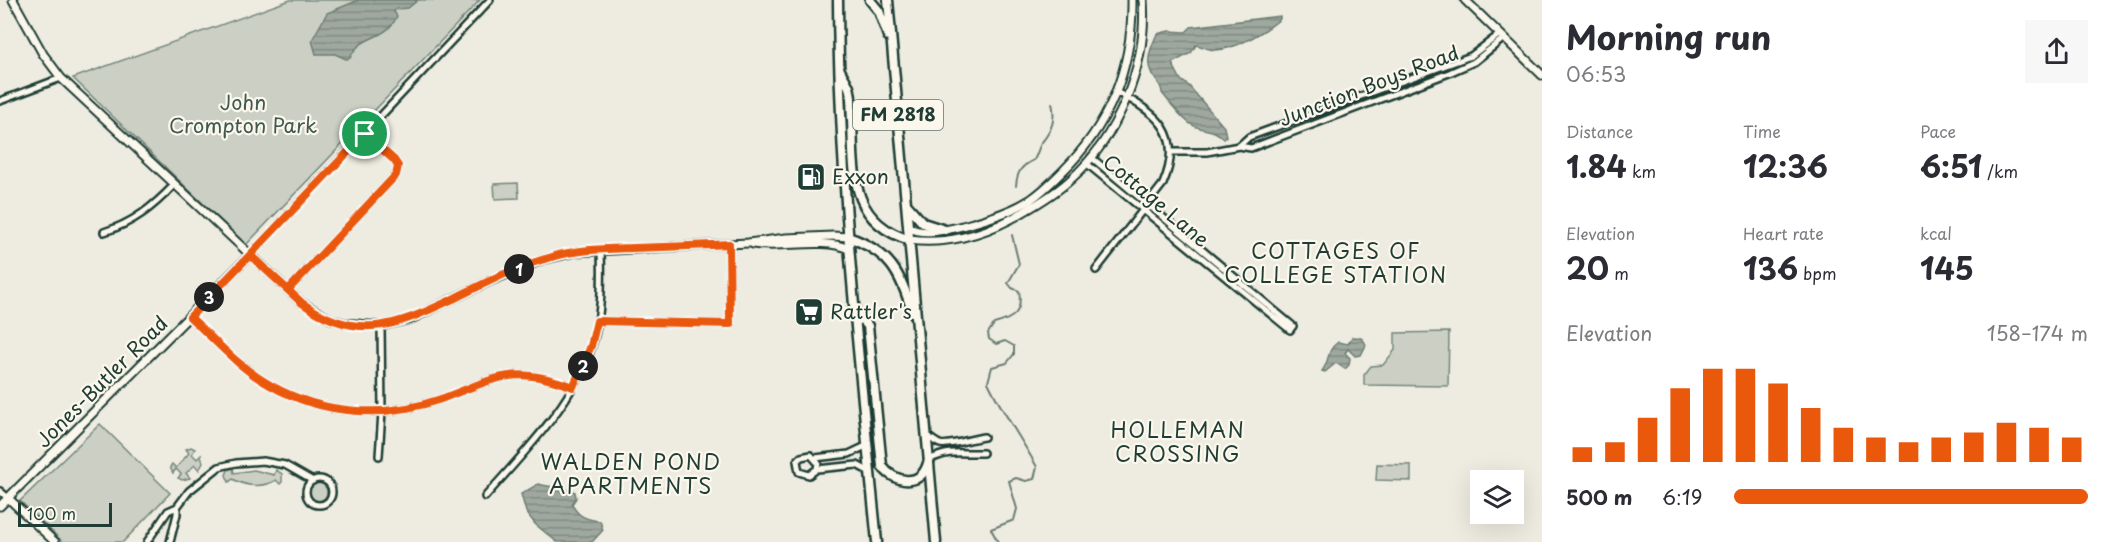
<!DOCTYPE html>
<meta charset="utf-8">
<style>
body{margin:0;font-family:"Playpen Sans",sans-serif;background:#f7f7f7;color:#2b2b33;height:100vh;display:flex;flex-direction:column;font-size:22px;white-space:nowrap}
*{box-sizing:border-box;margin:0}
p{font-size:20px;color:#7c7c81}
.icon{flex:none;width:33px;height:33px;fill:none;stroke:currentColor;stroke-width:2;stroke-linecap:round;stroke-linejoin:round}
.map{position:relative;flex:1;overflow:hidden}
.sheet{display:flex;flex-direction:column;background:#fff;width:570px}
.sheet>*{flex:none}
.controls{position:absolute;left:1470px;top:470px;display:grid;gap:12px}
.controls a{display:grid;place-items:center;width:54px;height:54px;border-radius:0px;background:#fff;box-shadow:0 6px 24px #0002;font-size:30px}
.scale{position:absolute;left:18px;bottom:15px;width:94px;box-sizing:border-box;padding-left:6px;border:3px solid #1f3d34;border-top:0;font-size:16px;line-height:21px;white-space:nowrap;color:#1f3d34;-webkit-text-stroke:4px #fbf7ec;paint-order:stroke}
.pin{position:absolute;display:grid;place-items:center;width:51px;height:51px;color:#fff;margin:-26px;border:3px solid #fff;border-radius:50%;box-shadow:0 2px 6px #0007}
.km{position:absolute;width:30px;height:30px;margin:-15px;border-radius:50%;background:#222;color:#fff;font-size:16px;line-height:30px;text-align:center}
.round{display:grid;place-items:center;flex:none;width:63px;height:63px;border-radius:0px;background:#f7f7f7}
.headline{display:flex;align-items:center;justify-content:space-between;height:102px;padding:0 24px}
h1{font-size:33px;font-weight:700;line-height:45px}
.stats{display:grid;grid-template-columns:repeat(3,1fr);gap:9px;height:102px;padding:6px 24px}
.stats div{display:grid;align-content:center}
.stats b{font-size:30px;font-weight:700}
.stats small{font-size:16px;font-weight:400}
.stats p{font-size:16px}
.chart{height:168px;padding:12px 24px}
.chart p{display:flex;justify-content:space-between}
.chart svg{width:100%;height:108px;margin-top:6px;stroke:#ea580c;stroke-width:6}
ul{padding:0 24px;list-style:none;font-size:20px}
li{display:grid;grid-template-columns:96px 72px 1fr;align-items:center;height:45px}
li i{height:15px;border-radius:8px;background:#ea580c}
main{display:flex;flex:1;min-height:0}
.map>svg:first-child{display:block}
</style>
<main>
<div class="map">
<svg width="1542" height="542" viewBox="0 0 1542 542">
<defs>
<pattern id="water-rules" width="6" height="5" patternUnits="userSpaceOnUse" patternTransform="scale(1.5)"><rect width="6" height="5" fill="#9fa89f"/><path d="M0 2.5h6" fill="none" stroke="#818a82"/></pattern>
</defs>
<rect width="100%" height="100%" fill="#eeece1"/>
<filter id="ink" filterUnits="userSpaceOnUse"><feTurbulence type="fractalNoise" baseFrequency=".0167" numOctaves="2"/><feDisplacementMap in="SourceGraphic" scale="12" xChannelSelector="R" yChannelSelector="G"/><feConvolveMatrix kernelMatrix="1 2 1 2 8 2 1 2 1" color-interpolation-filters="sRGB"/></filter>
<g filter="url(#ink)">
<path fill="#cbcfc4" stroke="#75867c" stroke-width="1.5" d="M290,0H480L246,245L73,78Z
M518,183L519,198L495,199L494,184Z
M1449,332L1448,386L1364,385V375L1371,366L1383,365L1395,350V333Z
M100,424L170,493L123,542H63L20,501Z
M191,447L195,449L192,454L197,459L201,455L203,463L199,470L195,465L186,473L190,478L182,480L178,478L181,474L176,469L173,473L170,467L172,464L176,468L189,453L186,449Z
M1377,464L1411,465V481L1376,480Z
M233,468L234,473L254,470L274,475L276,470L282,474V482L280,484L276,480C263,488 246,487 233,479L229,482L226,475L228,470Z
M309 492a9 9 0 1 1 18 0a9 9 0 1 1-18 0Z"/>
<path fill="url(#water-rules)" stroke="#6c7d74" stroke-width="1.5" d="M359,0H418L408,8L396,9L394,12L397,16C386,42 361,33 350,58L346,59L335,54H316L312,40L327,13Z
M1280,16V19C1266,31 1235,50 1215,50C1209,50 1202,46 1196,45L1191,53L1172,63L1181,80L1189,86L1224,127L1226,136L1224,139C1212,126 1203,133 1189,123C1179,115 1170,103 1162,93C1162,84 1154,80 1151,72C1145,60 1152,45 1157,34L1169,31L1186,32L1191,27Z
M1352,337C1359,337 1363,337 1366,345L1361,355L1355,356L1348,349L1345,353L1350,358L1349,365L1345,369L1336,363L1325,372L1322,371C1331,359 1325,352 1338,342L1348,344Z
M538,484C550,488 564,486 575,492L576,498L572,504C578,517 586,519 600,521L603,530L592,542H557L535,524L526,512L521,494Z"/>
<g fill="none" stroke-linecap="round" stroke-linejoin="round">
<path stroke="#6c7d74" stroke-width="2" d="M1016,186C1017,172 1021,166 1034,160C1037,155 1039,146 1042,142C1052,130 1056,119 1052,103
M998,542L991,529L1014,520L1017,509L1009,481L1016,478L1026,481L1034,479L1037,467C1021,438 1002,412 988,382L992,367L1007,363L1014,354V346L1005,341L996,344L989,339L988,333L994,324C1013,319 1023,313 1019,291L1012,288L1008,283L1019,264L1012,235"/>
<g stroke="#1f3d34" stroke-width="10">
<path id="minor" d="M0,101L61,78
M1239,146L1249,137L1471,56L1500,34
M1171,152H1207L1239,146L1251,148L1449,73L1474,62L1504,38
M1086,163L1290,330L1293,326L1091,157
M104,232C133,223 153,207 174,185
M250,255L490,0
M1096,270L1163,184C1184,135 1159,113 1116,92
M288,290L396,175L398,166L394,160L365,134
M190,317C215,340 239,368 270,385C323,415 384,419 441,399C497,378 513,364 573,387
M597,321L730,324L729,244
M927,436C931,438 936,443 940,444C947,447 974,438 984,437
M379,456L382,412L381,326
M815,458L849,454L868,445
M929,460C951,449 961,454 983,453
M817,469L818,463L811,455L801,457L797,461L799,472L809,475L817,469L857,465L870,472
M306 492a13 13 0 1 1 26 0a13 13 0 1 1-26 0Z
M0,491L8,498
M485,497C525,451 572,405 592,346C602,315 602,282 601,250
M147,542L168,511L177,507L189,491L219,467L236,463L263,461L285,465L313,481
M170,542L177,514V507"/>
</g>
<g stroke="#1f3d34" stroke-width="11">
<path id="tertiary" d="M13,0L43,54L61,78L302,303L330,319L344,323L381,326L411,319L488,282L542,260L576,252L748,243L786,238L833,236L848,237
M1465,0L1542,75
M908,227C924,237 950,229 966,225C988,219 1011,212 1030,200C1042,192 1052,182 1061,173C1110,125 1133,68 1132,0
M910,240C944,245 981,235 1011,219C1031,208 1052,196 1069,181C1118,138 1148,65 1143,0
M753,244C783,249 821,237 849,249
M8,498L55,542
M0,506L250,255"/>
</g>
<g stroke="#1f3d34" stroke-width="13">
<path id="trunk" d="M838,0C839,181 859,362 877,542
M870,0L879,11L888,36
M888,0L936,542
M840,70C843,77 849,84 850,91C852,100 851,110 852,119C854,172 849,222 910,240
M907,205L923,223L945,230
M848,237C889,251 901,273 912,312
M856,313L868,326L882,466C894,483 921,488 928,463"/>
</g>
<use href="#minor" stroke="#fbf7ec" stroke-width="5"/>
<use href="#tertiary" stroke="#fbf7ec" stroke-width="7"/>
<use href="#trunk" stroke="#fbf7ec" stroke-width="8"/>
</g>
</g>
<g fill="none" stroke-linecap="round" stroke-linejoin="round" filter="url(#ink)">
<g stroke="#fff" stroke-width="12">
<path id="route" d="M365,134L250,255L302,303C357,342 396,326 451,300C483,284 517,266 552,257C578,249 606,249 633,248C665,247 697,246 729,244L730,324L597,321L591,346L573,387C513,364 497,378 441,399C384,419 323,415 270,385C239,368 215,340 190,317L250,255L288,290L396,175L398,166L394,160L365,134"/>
</g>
<use href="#route" stroke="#ea580c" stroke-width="8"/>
</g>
<defs>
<g id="fuel-square" transform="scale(1.5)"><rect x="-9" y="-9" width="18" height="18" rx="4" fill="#1f3d34" stroke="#fbf7ec"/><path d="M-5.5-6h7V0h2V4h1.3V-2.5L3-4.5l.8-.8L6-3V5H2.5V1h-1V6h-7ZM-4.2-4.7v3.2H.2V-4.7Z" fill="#fff"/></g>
<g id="supermarket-square" transform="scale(1.5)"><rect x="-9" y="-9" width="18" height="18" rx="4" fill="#1f3d34" stroke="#fbf7ec"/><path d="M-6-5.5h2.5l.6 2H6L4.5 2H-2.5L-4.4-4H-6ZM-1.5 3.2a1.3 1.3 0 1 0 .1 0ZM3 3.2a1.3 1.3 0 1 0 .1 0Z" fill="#fff"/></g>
</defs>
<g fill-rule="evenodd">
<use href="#fuel-square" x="811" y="177"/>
<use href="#supermarket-square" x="809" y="312"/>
</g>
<g text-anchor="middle" stroke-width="4.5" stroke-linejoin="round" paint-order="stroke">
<rect fill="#fbf7ec" stroke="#61756b" stroke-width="1.5" x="853" y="100" width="90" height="30" rx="4.5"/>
<g font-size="18" font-weight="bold" fill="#1f3d34">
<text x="898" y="121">FM 2818</text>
</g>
<g font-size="20" fill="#1f3d34" stroke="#fbf7ec">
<text transform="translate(1369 86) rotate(-21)" y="7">Junction Boys Road</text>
<text transform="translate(1156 201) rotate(40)" y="7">Cottage Lane</text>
<text transform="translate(102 382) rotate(-45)" y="7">Jones-Butler Road</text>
</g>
<g font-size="20" fill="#415a51" stroke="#fbf7ec">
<text x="243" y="110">John<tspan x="243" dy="23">Crompton Park</tspan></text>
</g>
<g font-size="20" fill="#1f3d34" stroke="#fbf7ec" text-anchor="start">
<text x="832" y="184">Exxon</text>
<text x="830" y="319">Rattler's</text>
</g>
<g font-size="21" letter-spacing="1.5" fill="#1f3d34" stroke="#fbf7ec">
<text x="1336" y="259">COTTAGES OF<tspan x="1336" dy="24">COLLEGE STATION</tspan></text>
<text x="1178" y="438">HOLLEMAN<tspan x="1178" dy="24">CROSSING</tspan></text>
<text x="631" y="470">WALDEN POND<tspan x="631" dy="24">APARTMENTS</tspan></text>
</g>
</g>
</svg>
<div class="controls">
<a><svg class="icon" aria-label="layers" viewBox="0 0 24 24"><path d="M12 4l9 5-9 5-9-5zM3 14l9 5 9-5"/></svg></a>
</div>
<div class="scale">100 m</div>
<div class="pin" style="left:365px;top:134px;background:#1e9e55"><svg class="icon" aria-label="arrive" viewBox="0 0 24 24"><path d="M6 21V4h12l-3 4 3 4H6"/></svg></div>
<b class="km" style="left:519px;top:269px">1</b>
<b class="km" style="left:583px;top:366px">2</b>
<b class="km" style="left:209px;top:297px">3</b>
</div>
<section class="sheet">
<div class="headline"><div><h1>Morning run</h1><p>06:53</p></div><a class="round"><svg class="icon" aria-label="share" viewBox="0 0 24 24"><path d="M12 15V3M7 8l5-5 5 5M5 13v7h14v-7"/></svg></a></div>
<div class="stats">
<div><p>Distance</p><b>1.84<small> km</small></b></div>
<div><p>Time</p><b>12:36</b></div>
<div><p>Pace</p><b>6:51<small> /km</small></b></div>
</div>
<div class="stats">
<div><p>Elevation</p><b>20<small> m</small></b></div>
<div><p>Heart rate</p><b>136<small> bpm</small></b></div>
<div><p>kcal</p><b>145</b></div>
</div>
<div class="chart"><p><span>Elevation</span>158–174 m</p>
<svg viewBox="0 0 160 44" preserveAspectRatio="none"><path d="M5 44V38M15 44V36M25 44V26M35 44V14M45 44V6M55 44V6M65 44V12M75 44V22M85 44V30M95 44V34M105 44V36M115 44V34M125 44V32M135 44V28M145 44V30M155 44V34"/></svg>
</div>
<ul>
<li><b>500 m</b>6:19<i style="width:100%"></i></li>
</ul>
</section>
</main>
